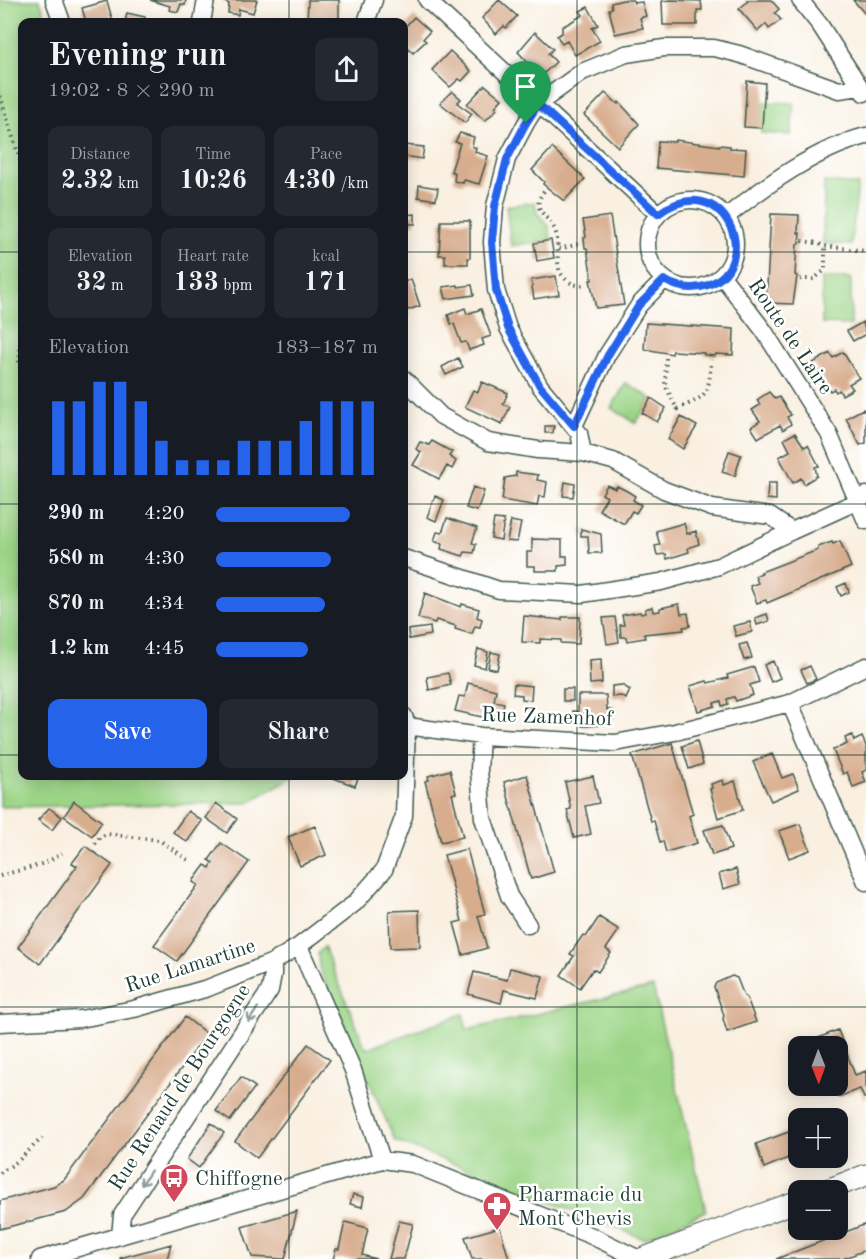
<!DOCTYPE html>
<meta charset="utf-8">
<style>
body{margin:0;font-family:"Old Standard TT",serif;background:#242831;color:#f1f3f6;height:100vh;display:flex;flex-direction:column;font-size:22px;white-space:nowrap}
*{box-sizing:border-box;margin:0}
p{font-size:20px;color:#9ea1a6}
.icon{flex:none;width:33px;height:33px;fill:none;stroke:currentColor;stroke-width:2;stroke-linecap:round;stroke-linejoin:round}
.map{position:relative;flex:1;overflow:hidden}
.sheet{position:absolute;left:18px;top:18px;width:390px;height:762px;display:flex;flex-direction:column;background:#171b24;border-radius:12px;box-shadow:0 3px 15px #0003}
.sheet>*{flex:none}
.needle{width:39px;rotate:179deg}
.controls{position:absolute;left:788px;top:1036px;display:grid;gap:12px}
.controls a{display:grid;place-items:center;width:60px;height:60px;border-radius:12px;background:#171b24;box-shadow:0 3px 15px #0003;font-size:30px}
.pin{position:absolute;display:grid;place-items:center;width:51px;height:51px;color:#fff;margin:-62px -26px;border-radius:50% 50% 50% 0;rotate:-45deg;box-shadow:0 0 6px #0007}
.pin .icon{rotate:45deg}
.round{display:grid;place-items:center;flex:none;width:63px;height:63px;border-radius:12px;background:#242831}
.headline{display:flex;align-items:center;justify-content:space-between;height:102px;padding:0 30px}
h1{font-size:33px;font-weight:700;line-height:45px}
.figures{display:grid;grid-template-columns:repeat(3,1fr);gap:9px;height:102px;padding:6px 30px}
.figures div{display:grid;align-content:center;border-radius:12px;background:#242831;text-align:center}
.figures b{font-size:26px;font-weight:700}
.figures small{font-size:16px;font-weight:400}
.figures p{font-size:16px}
.chart{height:168px;padding:12px 30px}
.chart p{display:flex;justify-content:space-between}
.chart svg{width:100%;height:108px;margin-top:6px;stroke:#2563eb;stroke-width:6}
.button{display:flex;gap:12px;margin-top:auto;padding:12px 30px}
.button a{flex:1;height:69px;border-radius:12px;background:#2563eb;color:#fff;font-size:24px;font-weight:700;line-height:69px;text-align:center}
.button a+a{background:#242831;color:#f1f3f6}
ul{padding:0 30px;list-style:none;font-size:20px}
li{display:grid;grid-template-columns:96px 72px 1fr;align-items:center;height:45px}
li i{height:15px;border-radius:8px;background:#2563eb}
.map>svg:first-child{display:block}
</style>
<div class="map">
<svg width="866" height="1259" viewBox="0 0 866 1259">
<rect width="100%" height="100%" fill="#fff"/>
<filter id="ink" filterUnits="userSpaceOnUse"><feTurbulence type="fractalNoise" baseFrequency=".0167" numOctaves="2"/><feDisplacementMap in="SourceGraphic" scale="12" xChannelSelector="R" yChannelSelector="G"/><feConvolveMatrix kernelMatrix="1 2 1 2 8 2 1 2 1" color-interpolation-filters="sRGB"/></filter>
<filter id="wash" filterUnits="userSpaceOnUse"><feTurbulence type="fractalNoise" baseFrequency=".008" numOctaves="4" result="noise"/><feDisplacementMap in="SourceGraphic" scale="24" xChannelSelector="R" yChannelSelector="G"/><feGaussianBlur stdDeviation="1.35" result="paint"/><feColorMatrix in="noise" values="0 0 0 0 0 0 0 0 0 0 0 0 0 0 0 0 0 1.4 0 .05"/><feComposite in="paint" operator="in"/></filter>
<g filter="url(#wash)">
<rect width="100%" height="100%" fill="#f9f0e1"/>
<path fill="#9cd587" stroke="#5e895e" stroke-width="1.5" d="M0,0H40L47,22H22V776H294L248,803L0,807Z
M763,102L794,103L791,135L761,133Z
M824,182L858,185L851,245L823,243Z
M535,202L537,213L549,226L551,240L511,246L506,206Z
M822,278H851V325L822,324Z
M626,383L651,398L636,423L611,408Z
M324,947L366,1049L463,1014L467,1030L653,987L706,1211L644,1239L395,1141L319,967L318,953Z"/>
<g id="blocks">
<path fill="#d8ad8e" d="M150,0H186L185,5L181,4L178,12L169,10L170,6Z
M226,0H257L253,13L239,9L238,15L228,13L229,4L225,2Z
M308,0H339V22H307Z
M499,0L517,16L506,28L504,26L496,34L482,18Z
M623,0H633L634,3L642,2L646,16L640,18L643,28L615,34L609,9L612,8L611,3Z
M671,0L701,1L702,10H697V25H663L662,1Z
M747,0H771L779,9L775,13L781,20L769,29L766,24L758,31L739,9L748,1Z
M853,0H866V15Z
M107,1L113,22H86L82,8Z
M588,7L598,25L592,28L600,41L575,55L567,41L562,44L557,36L562,33V27L583,15L580,11Z
M127,13L145,17L144,22H125Z
M414,17L430,31L423,39L426,41L413,53L404,44V28Z
M535,32L553,49L548,54L556,62L541,76L518,52Z
M450,51L471,71L462,81L459,79L450,87L432,70Z
M747,81L765,83L762,128L744,127Z
M485,85L502,99L495,107L497,109L485,121L467,104Z
M452,91L461,99L457,103L472,114L465,123L440,103Z
M605,93L618,104L619,102L639,124L618,147L584,115Z
M460,133L474,137L472,146L476,148L475,152L488,156L479,184L464,180L463,183L454,181L455,173L451,171L460,143L455,142Z
M675,140L719,146V145L730,146V148L746,149L744,176L656,168L658,141L675,142Z
M404,145L424,147L422,159L404,156Z
M552,148L585,179L564,201L543,184L544,182L532,170Z
M419,185L438,188L436,200L418,197Z
M415,214V224H404V215Z
M771,214L799,215L798,233H800L799,244H797L795,275L797,276L793,304L766,303Z
M610,216L624,305L596,308L590,280H592L587,248H585L584,238L586,237L583,220Z
M441,221H470V258H468V264H445V255H439Z
M551,240L554,258L537,261L534,243Z
M556,276L559,295L534,299L531,280Z
M411,279L420,306L405,311L407,316L404,317V282Z
M458,285V287L472,285L474,295L446,299L443,287Z
M465,308L467,314L481,309L491,336L482,339L484,345L469,350L466,342L461,343L454,324H451L448,315Z
M863,322L866,334L853,341L847,331Z
M646,323L734,329L733,355L716,354L715,356L704,355V353L673,351L672,354L644,349Z
M843,352L859,378L849,384L853,389L842,395L839,390L836,392L834,389L830,391L813,363L830,353L833,358Z
M458,358L463,367L446,375L442,367Z
M482,382L508,393L503,404L510,407L502,424L465,407L473,390L478,392Z
M769,392L775,399L779,397L791,415L787,417L791,424L783,430L780,425L758,438L751,427L760,421L752,410L760,405L757,400Z
M651,398L666,408L657,422L642,413Z
M863,409L866,413V443L860,445L846,418Z
M681,417L697,426L683,449L668,439Z
M545,426H554L553,433H545Z
M795,433L804,447L808,445L819,466L815,467L817,476L804,484L801,478L793,483L779,457L790,451L784,439Z
M432,441L452,452L449,456L456,461L452,469L447,466L439,479L413,465L421,452L416,449L420,442L429,445Z
M729,451L741,455L735,476L722,472Z
M516,472L538,475L537,480L547,482L545,497L539,496L537,506L502,500L505,478L516,476Z
M565,482L575,484L573,497L563,496Z
M768,483H776V500L767,499Z
M607,485L615,489L617,486L627,491L635,496L633,500L641,505L636,513L632,511L624,524L599,510L607,497L602,494Z
M473,487L484,491L477,511L466,508Z
M435,496L444,500L436,521L427,517Z
M447,518L477,528L472,543L476,544L474,553L465,552L463,556L441,549L442,544L434,541L437,532L442,533Z
M494,519L504,520L501,540L491,538Z
M511,521L521,523L517,542L507,541Z
M684,523L687,534L696,531L699,544L688,548L689,552L667,559L666,554L657,555L655,546L660,545L656,531Z
M581,529L601,534L602,553H589L588,536H581Z
M532,539L562,540V556H567V565L558,566V571H535V566H527V552H532Z
M840,541L851,567L767,603L766,600L757,603L750,586L758,583L755,576L762,573L761,572L818,550V547L832,542L833,544Z
M846,583L849,592L841,596L837,587Z
M425,593L461,607L462,604L479,609L477,617L482,619L480,627L475,626L472,634L455,629L456,626L436,620L435,623L418,618Z
M679,604L681,614L688,613L690,626L683,627L684,630L644,634L645,638L627,641L626,637H621L620,625H624L622,615L640,612L641,614L646,613L645,609L652,607L653,612L660,611V608Z
M767,614L769,621L757,625L755,618Z
M524,616L562,620V617H580L579,644L561,643V640L540,639V643L522,642Z
M615,617L619,642L607,644L603,618Z
M750,622L752,632L736,636L733,626Z
M430,627L431,635L409,639L408,630Z
M747,643L752,658L744,660L739,645Z
M478,649L488,652L485,668L474,665Z
M491,652L500,654L497,670L488,668Z
M601,659L602,683L590,684L589,660Z
M773,661L780,678L771,682L764,665Z
M810,666L816,679L807,683L801,670Z
M754,667L759,682L750,685L753,695L736,701L734,697L727,699L728,704L722,706L721,701L714,703L715,706L698,711L690,686L707,681L708,683L728,678L727,675Z
M448,673L451,685L429,690L427,677Z
M468,683L496,690L494,701L504,703L501,716L488,714L487,718L455,711L459,696L465,697Z
M514,684L532,686L531,700L522,699V695L513,694Z
M622,685L630,690L626,699L621,696L612,697V686Z
M563,689H573V701H563Z
M578,695H606L607,710H612L613,719L605,721L604,725L582,726V721H573V711L578,712Z
M852,735L854,741L862,737L866,746V770L862,772L866,782L853,787L847,772L843,774L833,750L847,744L845,738Z
M697,741L703,764L689,769L682,746Z
M672,743L693,814L689,816L697,843L666,852L663,841L660,842L654,821H651L632,755Z
M772,754L782,778L793,774L799,789L771,801L753,762Z
M450,770L456,793L452,794L463,837L441,842L425,781L429,780L428,776Z
M527,775L554,872L531,879L504,782Z
M328,776H359L355,786Z
M593,776L599,803L585,806L591,834L574,838L567,810L571,809L565,782Z
M723,780L724,785L735,781L743,810L718,818L710,789L712,788L711,784Z
M74,801L102,822L92,836L64,816Z
M216,803L237,819L227,833L206,818Z
M49,808L62,817L52,830L38,820Z
M188,811L202,821L187,842L173,832Z
M800,824L810,850L789,858L779,831Z
M723,825L731,849L712,855L704,830Z
M315,826L326,855L300,866L288,837Z
M221,843L249,862L177,961L154,945L198,885L193,882L194,880L205,865L210,868L213,863L209,860Z
M85,846L112,865L40,964L18,947L77,866L72,863Z
M467,849L485,914L478,916L487,948L463,955L454,923L462,921L444,855Z
M736,869L740,884L723,889L719,874Z
M419,910L420,947L390,948L389,911Z
M599,917L619,930L606,949L611,953L598,972L593,969L580,988L561,975L574,956L570,954L583,935L586,937Z
M510,968L543,976L537,998L504,990L501,1003L468,994L474,972L507,980Z
M732,976L737,978L744,996L747,998L756,1022L727,1032L723,1019L724,1015L714,987L716,983Z
M185,1017L207,1034L84,1199L66,1212L0,1229V1201L54,1186L64,1180Z
M838,1030L855,1075L866,1071V1098H864L860,1089L838,1097L834,1086H837V1047H819L816,1039Z
M308,1044L330,1060L257,1158L235,1141Z
M241,1077L255,1087L230,1121L216,1111Z
M211,1123L224,1133L199,1168L187,1159Z
M794,1130L798,1140V1154L764,1168L756,1144Z
M353,1194L364,1197L362,1207L350,1204Z
M297,1211L285,1259L252,1257L242,1227Z
M399,1221L413,1224L404,1259H389Z
M345,1222L368,1228L362,1255L376,1259H333L336,1249H339Z
M866,1224V1250L842,1259H776Z
M500,1227L509,1259H472L465,1237Z
M171,1244L167,1259H120V1258Z"/>
</g>
</g>
<g filter="url(#ink)">
<use href="#blocks" fill-opacity="0" stroke="#40584e" stroke-width="1.5"/>
<g fill="none" stroke-linecap="round" stroke-linejoin="round">
<g stroke="#40584e" stroke-width="19">
<path id="minor" d="M54,0L62,22
M427,0L658,214
M800,0L820,25L864,93
M202,22L206,0
M366,22L374,0
M647 244a44 44 0 1 1 88 0a44 44 0 1 1-88 0Z
M726,217C766,185 816,149 866,136
M722,276L764,331L829,434L866,521
M404,379L441,416L488,442L538,450L583,453L613,461L664,490L712,508L770,516L792,531L858,501L866,495
M574,426L607,355L639,305L664,280
M583,453L579,433L540,386L508,328L496,290L492,242L495,206L507,159L526,123L538,104L582,72L626,54L664,48H714L739,54L839,90L860,87
M404,558L499,590L582,594L661,582L719,566L792,531
M790,703L866,882
M407,726L481,736L615,743L675,732L790,703L866,666
M481,736L479,770L483,818L509,896L528,925
M299,946L353,1070L382,1160
M0,1023L80,1019L134,1009L208,988L273,962L299,946L355,903L384,870L404,816L407,726L404,716
M120,1236L122,1215L270,990L273,974V962
M40,1259L382,1160L413,1164L592,1236L639,1259"/>
</g>
<g stroke="#40584e" stroke-width="23">
<path id="tertiary" d="M824,1191L866,1175
M641,1259L798,1201"/>
</g>
<path stroke="#40584e" stroke-width="4" stroke-dasharray="1.5 4.5" stroke-linecap="butt" d="M0,96L22,166
M544,191C530,210 547,214 554,228C561,241 554,265 562,275C569,284 576,286 587,285
M802,241L817,243L825,246L866,251
M559,249L579,244
M800,279H814L825,270V246
M22,325L19,363L22,377
M666,358L665,385L677,409L675,412
M677,409C709,396 709,393 711,360
M95,844L100,837L107,834L159,840L190,861
M0,876C21,869 43,867 62,853
M0,1173L18,1161L42,1138"/>
<use href="#minor" stroke="#fff" stroke-width="16"/>
<use href="#tertiary" stroke="#fff" stroke-width="21"/>
</g>
<defs><path id="oneway-shaft" d="M-6 0H5M1.5-3L5.5 0L1.5 3" fill="none" stroke-width="1.6" stroke-linecap="round" stroke-linejoin="round" transform="scale(1.5)"/></defs>
<g stroke="#8f9e9a">
<use href="#oneway-shaft" transform="translate(253 1015) rotate(123)"/>
<use href="#oneway-shaft" transform="translate(146 1178) rotate(123)"/>
</g>
</g>
<g fill="none" stroke-linecap="round" stroke-linejoin="round" filter="url(#ink)">
<g stroke="#fff" stroke-width="12">
<path id="route" d="M538,104L658,214C723,166 765,263 708,285C692,291 678,288 664,280L639,305L608,355L574,426L540,386L508,328L496,290L492,242L495,206L507,159L526,123Z"/>
</g>
<use href="#route" stroke="#2563eb" stroke-width="8"/>
</g>
<path fill="none" stroke="#1f3d34" stroke-width="1.5" stroke-opacity="0.55" d="M289,0V22M577,0V1259M0,252H22M404,252H866M0,504H22M404,504H866M0,755H22M404,755H866M289,776V1259M0,1007H866"/>
<defs>
<g id="bus-pin" transform="scale(1.5)"><path d="M0 17L-7.5 6A9.5 9.5 0 1 1 7.5 6Z" fill="#d1495b" stroke="#fff"/><path d="M-5-6H5V4H4V6H2V4H-2V6H-4V4H-5ZM-3.5-4V0h7V-4ZM-3.5 1.2v1.5H-2V1.2ZM2 1.2v1.5H3.5V1.2Z" fill="#fff"/></g>
<g id="pharmacy-pin" transform="scale(1.5)"><path d="M0 17L-7.5 6A9.5 9.5 0 1 1 7.5 6Z" fill="#d1495b" stroke="#fff"/><path d="M-2-6h4v4h4v4h-4v4h-4v-4h-4v-4h4Z" fill="#fff"/></g>
</defs>
<g fill-rule="evenodd">
<use href="#bus-pin" x="174" y="1178"/>
<use href="#pharmacy-pin" x="497" y="1206"/>
</g>
<g text-anchor="middle" stroke-width="5" stroke-linejoin="round" paint-order="stroke">
<g font-size="21" fill="#1f3d34" stroke="#fff">
<text transform="translate(791 336) rotate(56)" y="7">Route de Laire</text>
<text transform="translate(547 716) rotate(2)" y="7">Rue Zamenhof</text>
<text transform="translate(190 965) rotate(-18)" y="7">Rue Lamartine</text>
<text transform="translate(179 1087) rotate(-57)" y="7">Rue Renaud de Bourgogne</text>
</g>
<g font-size="21" fill="#1f3d34" stroke="#fff" text-anchor="start">
<text x="195" y="1185">Chiffogne</text>
<text x="518" y="1201">Pharmacie du<tspan x="518" dy="24">Mont Chevis</tspan></text>
</g>
</g>
</svg>
<div class="controls">
<a><svg class="needle" viewBox="-14 -14 28 28"><path d="M0-13l5 13h-10z" fill="#e53935"/><path d="M0 13l5-13h-10z" fill="#9ea1a6"/></svg></a>
<a>+</a>
<a>−</a>
</div>
<div class="pin" style="left:526px;top:123px;background:#1e9e55"><svg class="icon" aria-label="arrive" viewBox="0 0 24 24"><path d="M6 21V4h12l-3 4 3 4H6"/></svg></div>
<section class="sheet">
<div class="headline"><div><h1>Evening run</h1><p>19:02 · 8 × 290 m</p></div><a class="round"><svg class="icon" aria-label="share" viewBox="0 0 24 24"><path d="M12 15V3M7 8l5-5 5 5M5 13v7h14v-7"/></svg></a></div>
<div class="figures">
<div><p>Distance</p><b>2.32<small> km</small></b></div>
<div><p>Time</p><b>10:26</b></div>
<div><p>Pace</p><b>4:30<small> /km</small></b></div>
</div>
<div class="figures">
<div><p>Elevation</p><b>32<small> m</small></b></div>
<div><p>Heart rate</p><b>133<small> bpm</small></b></div>
<div><p>kcal</p><b>171</b></div>
</div>
<div class="chart"><p><span>Elevation</span>183–187 m</p>
<svg viewBox="0 0 160 44" preserveAspectRatio="none"><path d="M5 44V14M15 44V14M25 44V6M35 44V6M45 44V14M55 44V30M65 44V38M75 44V38M85 44V38M95 44V30M105 44V30M115 44V30M125 44V22M135 44V14M145 44V14M155 44V14"/></svg>
</div>
<ul>
<li><b>290 m</b>4:20<i style="width:83%"></i></li>
<li><b>580 m</b>4:30<i style="width:71%"></i></li>
<li><b>870 m</b>4:34<i style="width:67%"></i></li>
<li><b>1.2 km</b>4:45<i style="width:57%"></i></li>
</ul>
<div class="button"><a>Save</a><a>Share</a></div>
</section>
</div>
